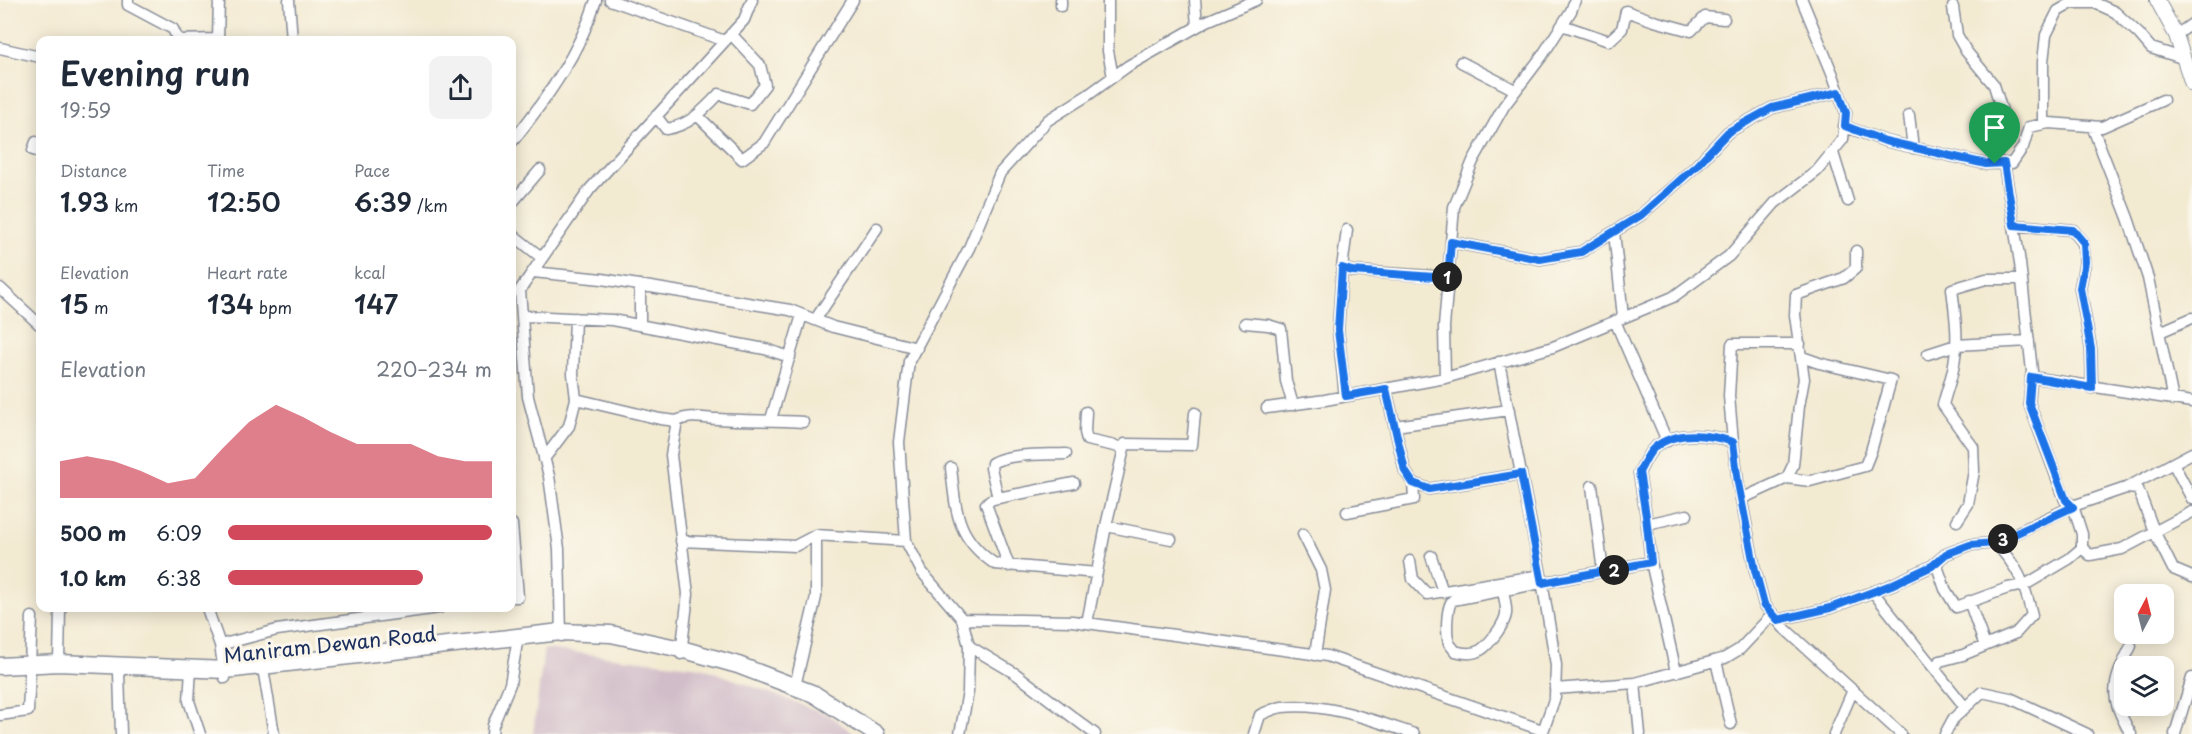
<!DOCTYPE html>
<meta charset="utf-8">
<style>
body{margin:0;font-family:"Playpen Sans",sans-serif;background:#f2f2f3;color:#1f2937;height:100vh;display:flex;flex-direction:column;font-size:22px;white-space:nowrap}
*{box-sizing:border-box;margin:0}
p{font-size:20px;color:#747a83}
.icon{flex:none;width:33px;height:33px;fill:none;stroke:currentColor;stroke-width:2;stroke-linecap:round;stroke-linejoin:round}
.map{position:relative;flex:1;overflow:hidden}
.panel{position:absolute;left:36px;top:36px;width:480px;height:576px;display:flex;flex-direction:column;background:#fff;border-radius:12px;box-shadow:0 3px 15px #0003}
.panel>*{flex:none}
.needle{width:39px;rotate:7deg}
.tools{position:absolute;left:2114px;top:584px;display:grid;gap:12px}
.tools a{display:grid;place-items:center;width:60px;height:60px;border-radius:12px;background:#fff;box-shadow:0 3px 15px #0003;font-size:30px}
.pin{position:absolute;display:grid;place-items:center;width:51px;height:51px;color:#fff;margin:-62px -26px;border-radius:50% 50% 50% 0;rotate:-45deg;box-shadow:0 0 6px #0007}
.pin .icon{rotate:45deg}
.km{position:absolute;width:30px;height:30px;margin:-15px;border-radius:50%;background:#222;color:#fff;font-size:16px;line-height:30px;text-align:center}
.round{display:grid;place-items:center;flex:none;width:63px;height:63px;border-radius:12px;background:#f2f2f3}
.overview{display:flex;align-items:center;justify-content:space-between;height:102px;padding:0 24px}
h1{font-size:33px;font-weight:600;line-height:45px}
.metrics{display:grid;grid-template-columns:repeat(3,1fr);gap:9px;height:102px;padding:6px 24px}
.metrics div{display:grid;align-content:center}
.metrics b{font-size:26px;font-weight:600}
.metrics small{font-size:16px;font-weight:400}
.metrics p{font-size:16px}
.chart{height:168px;padding:12px 24px}
.chart p{display:flex;justify-content:space-between}
.chart svg{width:100%;height:108px;margin-top:6px;fill:#d1495b;opacity:.7}
ul{padding:0 24px;list-style:none;font-size:20px}
li{display:grid;grid-template-columns:96px 72px 1fr;align-items:center;height:45px}
li i{height:15px;border-radius:8px;background:#d1495b}
.map>svg:first-child{display:block}
</style>
<div class="map">
<svg width="2192" height="734" viewBox="0 0 2192 734">
<rect width="100%" height="100%" fill="#fbf7ec"/>
<filter id="ink" filterUnits="userSpaceOnUse"><feTurbulence type="fractalNoise" baseFrequency=".0167" numOctaves="2"/><feDisplacementMap in="SourceGraphic" scale="12" xChannelSelector="R" yChannelSelector="G"/><feConvolveMatrix kernelMatrix="1 2 1 2 8 2 1 2 1" color-interpolation-filters="sRGB"/></filter>
<filter id="wash" filterUnits="userSpaceOnUse"><feTurbulence type="fractalNoise" baseFrequency=".008" numOctaves="4" result="noise"/><feDisplacementMap in="SourceGraphic" scale="24" xChannelSelector="R" yChannelSelector="G"/><feGaussianBlur stdDeviation="1.35" result="paint"/><feColorMatrix in="noise" values="0 0 0 0 0 0 0 0 0 0 0 0 0 0 0 0 0 1.4 0 .05"/><feComposite in="paint" operator="in"/></filter>
<g filter="url(#wash)">
<rect width="100%" height="100%" fill="#f3ead2"/>
<path fill="#d1bdc9" d="M544,649L701,667L829,715L854,734H533Z"/>
</g>
<g filter="url(#ink)">
<g fill="none" stroke-linecap="round" stroke-linejoin="round">
<g stroke="#878c98" stroke-width="13">
<path id="minor" d="M128,0V5L173,29L178,40
M289,0L292,40
M610,0L725,41
M1061,0V6
M1108,0V51L1113,77
M1195,0L1197,26
M1953,7L1957,35L1966,51L1994,85L2002,111L1995,163
M1562,25L1609,41L1622,29L1626,11L1654,21L1691,31L1705,17L1724,19
M2176,35L2192,24
M178,40L218,39L219,0
M0,48L40,57
M1461,62L1515,90
M1909,115L1913,148
M656,116L666,129C689,126 703,111 719,94L750,104L765,85L760,65L731,34
M698,116L742,159L764,143L853,0
M2043,124V62L2046,35L2058,11L2072,3H2095L2115,12L2139,34L2151,48L2182,58
M1844,126L1885,141L1986,164L2012,163L2023,147L2029,127L2049,123L2102,127L2163,100
M2092,126L2128,218L2148,278L2173,400
M36,142L33,150L40,152
M512,142C547,98 579,54 596,0
M1833,153L1848,201
M2004,163L2020,263L2032,371L2029,403L2065,500L2073,506L2126,488L2138,489L2154,531L2173,569L2192,577
M512,203L540,170
M2014,225L2073,230L2083,243L2085,262L2080,288L2091,349L2092,388
M1347,230L1342,268L1352,271L1448,277
M1614,232L1623,317
M512,234L542,258
M1451,242L1540,259L1581,252L1641,215L1696,166L1728,132L1772,108L1839,92
M1342,268L1338,330L1345,396
M533,272L602,279L790,310L833,327L917,348
M640,285V325
M0,288L40,325
M526,316L612,320L765,349L790,357
M815,320L877,228
M1615,321L1667,441
M1245,323L1268,325L1281,329L1286,381L1293,405
M2160,332L2192,318
M1928,354L1956,345L2029,341
M1499,362L1541,575L1556,665L1555,697L1542,734
M2031,377L2192,402
M1445,378L1444,327L1454,207L1473,161L1504,106L1542,56L1571,11L1575,0
M1386,389L1405,471L1413,483L1429,489L1521,474
M576,399L660,419L677,421
M1267,408L1325,400L1445,378L1553,347L1673,297L1729,256L1775,203L1817,171L1843,139L1846,113L1833,75L1802,0
M1086,412L1085,432L1087,440L1124,448
M771,419L802,315
M1395,426L1509,410
M1733,442L1729,396L1732,344H1800
M544,459L569,426L576,399L573,374L575,318
M2173,463L2192,499
M951,468C956,511 956,538 995,564L1097,573
M1787,478L1810,481L1865,466L1871,451L1891,380L1819,363L1802,357
M1592,486L1603,572
M2126,488L2192,453
M998,498L991,468L992,463C1010,453 1045,455 1066,454
M1741,499L1787,478L1793,465L1799,406L1804,379L1795,315L1796,295L1844,278L1856,268V251
M1347,512L1414,499L1413,483
M1957,521L1968,504L1974,471L1973,447L1943,405C1946,392 1952,378 1954,364C1959,339 1955,314 1952,289L1986,279H2021
M512,524L518,597H512
M1647,524L1687,515
M1106,526L1171,539
M1303,534L1321,570L1325,590L1315,655
M681,541L795,546L816,535L906,541
M2082,548L2090,555L2122,549L2192,512
M1431,556L1443,592
M1410,561L1413,579L1427,594L1541,575
M1936,563L1945,589L1956,607L2008,588L2025,585L2069,559L2082,548V534L2073,506L1995,543
M1009,566L986,504L990,500L998,498L1074,483
M1503,591C1504,598 1507,607 1506,614C1505,621 1501,626 1498,631C1486,648 1478,658 1455,651C1454,649 1450,645 1449,643C1446,634 1446,606 1453,600L1651,562
M1873,592L1965,707
M1969,601L1985,646
M207,608L220,645L225,678
M962,619L1072,621L1327,656L1542,730
M1778,620L1830,608L1891,585L1932,566L1946,554L1970,545L1995,543C2019,568 2024,582 2032,615L2016,633L1963,655L1940,661L1935,667
M1087,623L1106,526L1125,444L1192,445L1195,413
M561,636L559,549L549,476L528,397L520,290L590,189L744,20L752,0
M220,645L277,630L439,608
M969,646L1016,674L1095,734
M681,654L688,594L671,455L677,421C691,414 704,419 718,419C747,421 775,420 803,422
M1716,661L1731,724
M59,663L60,608
M30,665L32,617
M191,669L189,701L200,734
M1676,672L1651,562L1646,516L1639,473C1643,465 1648,453 1654,448C1676,430 1708,434 1733,442L1738,482L1755,570L1764,604L1784,628L1901,734
M119,673L121,734
M264,674L274,734
M1635,683L1640,734
M795,686L816,597V535
M1555,689L1635,683L1725,658L1740,649L1773,614
M0,715L28,711L30,673
M492,734L493,725L510,684L518,637
M960,734L968,692L969,646L962,619L922,572L906,541L899,442L909,361L969,248L1000,173L1048,120L1088,95L1128,66L1207,21L1256,0
M1254,734L1260,715C1267,712 1275,708 1282,707C1326,702 1373,720 1414,734
M1834,734L1853,690
M1945,734L1953,719L1982,692L2010,698L2087,734
M2131,734C2108,695 2112,685 2131,646
M2175,734L2192,678"/>
</g>
<g stroke="#878c98" stroke-width="16">
<path id="tertiary" d="M2157,0L2176,35L2192,84"/>
</g>
<g stroke="#878c98" stroke-width="19">
<path id="primary" d="M0,666L59,663L226,670L561,632L611,634L681,649L738,665L814,694L876,734"/>
</g>
<use href="#minor" stroke="#fff" stroke-width="10"/>
<use href="#tertiary" stroke="#fff" stroke-width="14"/>
<use href="#primary" stroke="#fff" stroke-width="16"/>
</g>
</g>
<g fill="none" stroke-linecap="round" stroke-linejoin="round" filter="url(#ink)">
<g stroke="#fff" stroke-width="12">
<path id="route" d="M1839,92L1846,113L1845,126L1885,141L1986,164L2004,163L2014,225L2073,230L2084,243L2085,262L2080,288L2091,349L2092,388L2031,377L2029,403L2066,500L2073,507L1995,543L1970,545L1946,554L1932,566L1891,585L1830,608L1778,620L1764,604L1755,570L1738,483L1733,442C1708,434 1676,430 1654,448C1648,453 1643,465 1639,472L1646,516L1651,562L1542,583L1521,474L1429,489L1413,483L1405,471L1386,389L1346,396L1338,330L1342,268L1352,271L1448,278L1451,242L1540,259L1581,252L1641,215L1696,166L1728,132L1772,108Z"/>
</g>
<use href="#route" stroke="#1a73e8" stroke-width="8"/>
</g>
<g text-anchor="middle" stroke-width="6" stroke-linejoin="round" paint-order="stroke">
<g font-size="20" fill="#1b2f5e" stroke="#fbf7ec">
<text transform="translate(330 645) rotate(-6)" y="7">Maniram Dewan Road</text>
</g>
</g>
</svg>
<div class="tools">
<a><svg class="needle" viewBox="-14 -14 28 28"><path d="M0-13l5 13h-10z" fill="#e53935"/><path d="M0 13l5-13h-10z" fill="#747a83"/></svg></a>
<a><svg class="icon" aria-label="layers" viewBox="0 0 24 24"><path d="M12 4l9 5-9 5-9-5zM3 14l9 5 9-5"/></svg></a>
</div>
<div class="pin" style="left:1995px;top:164px;background:#1e9e55"><svg class="icon" aria-label="arrive" viewBox="0 0 24 24"><path d="M6 21V4h12l-3 4 3 4H6"/></svg></div>
<b class="km" style="left:1447px;top:277px">1</b>
<b class="km" style="left:1614px;top:570px">2</b>
<b class="km" style="left:2003px;top:539px">3</b>
<section class="panel">
<div class="overview"><div><h1>Evening run</h1><p>19:59</p></div><a class="round"><svg class="icon" aria-label="share" viewBox="0 0 24 24"><path d="M12 15V3M7 8l5-5 5 5M5 13v7h14v-7"/></svg></a></div>
<div class="metrics">
<div><p>Distance</p><b>1.93<small> km</small></b></div>
<div><p>Time</p><b>12:50</b></div>
<div><p>Pace</p><b>6:39<small> /km</small></b></div>
</div>
<div class="metrics">
<div><p>Elevation</p><b>15<small> m</small></b></div>
<div><p>Heart rate</p><b>134<small> bpm</small></b></div>
<div><p>kcal</p><b>147</b></div>
</div>
<div class="chart"><p><span>Elevation</span>220–234 m</p>
<svg viewBox="0 0 160 44" preserveAspectRatio="none"><path d="M0 44V29L10 27L20 29L30 33L40 38L50 36L60 24L70 13L80 6L90 11L100 17L110 22L120 22L130 22L140 27L150 29L160 29V44z"/></svg>
</div>
<ul>
<li><b>500 m</b>6:09<i style="width:100%"></i></li>
<li><b>1.0 km</b>6:38<i style="width:74%"></i></li>
</ul>
</section>
</div>
